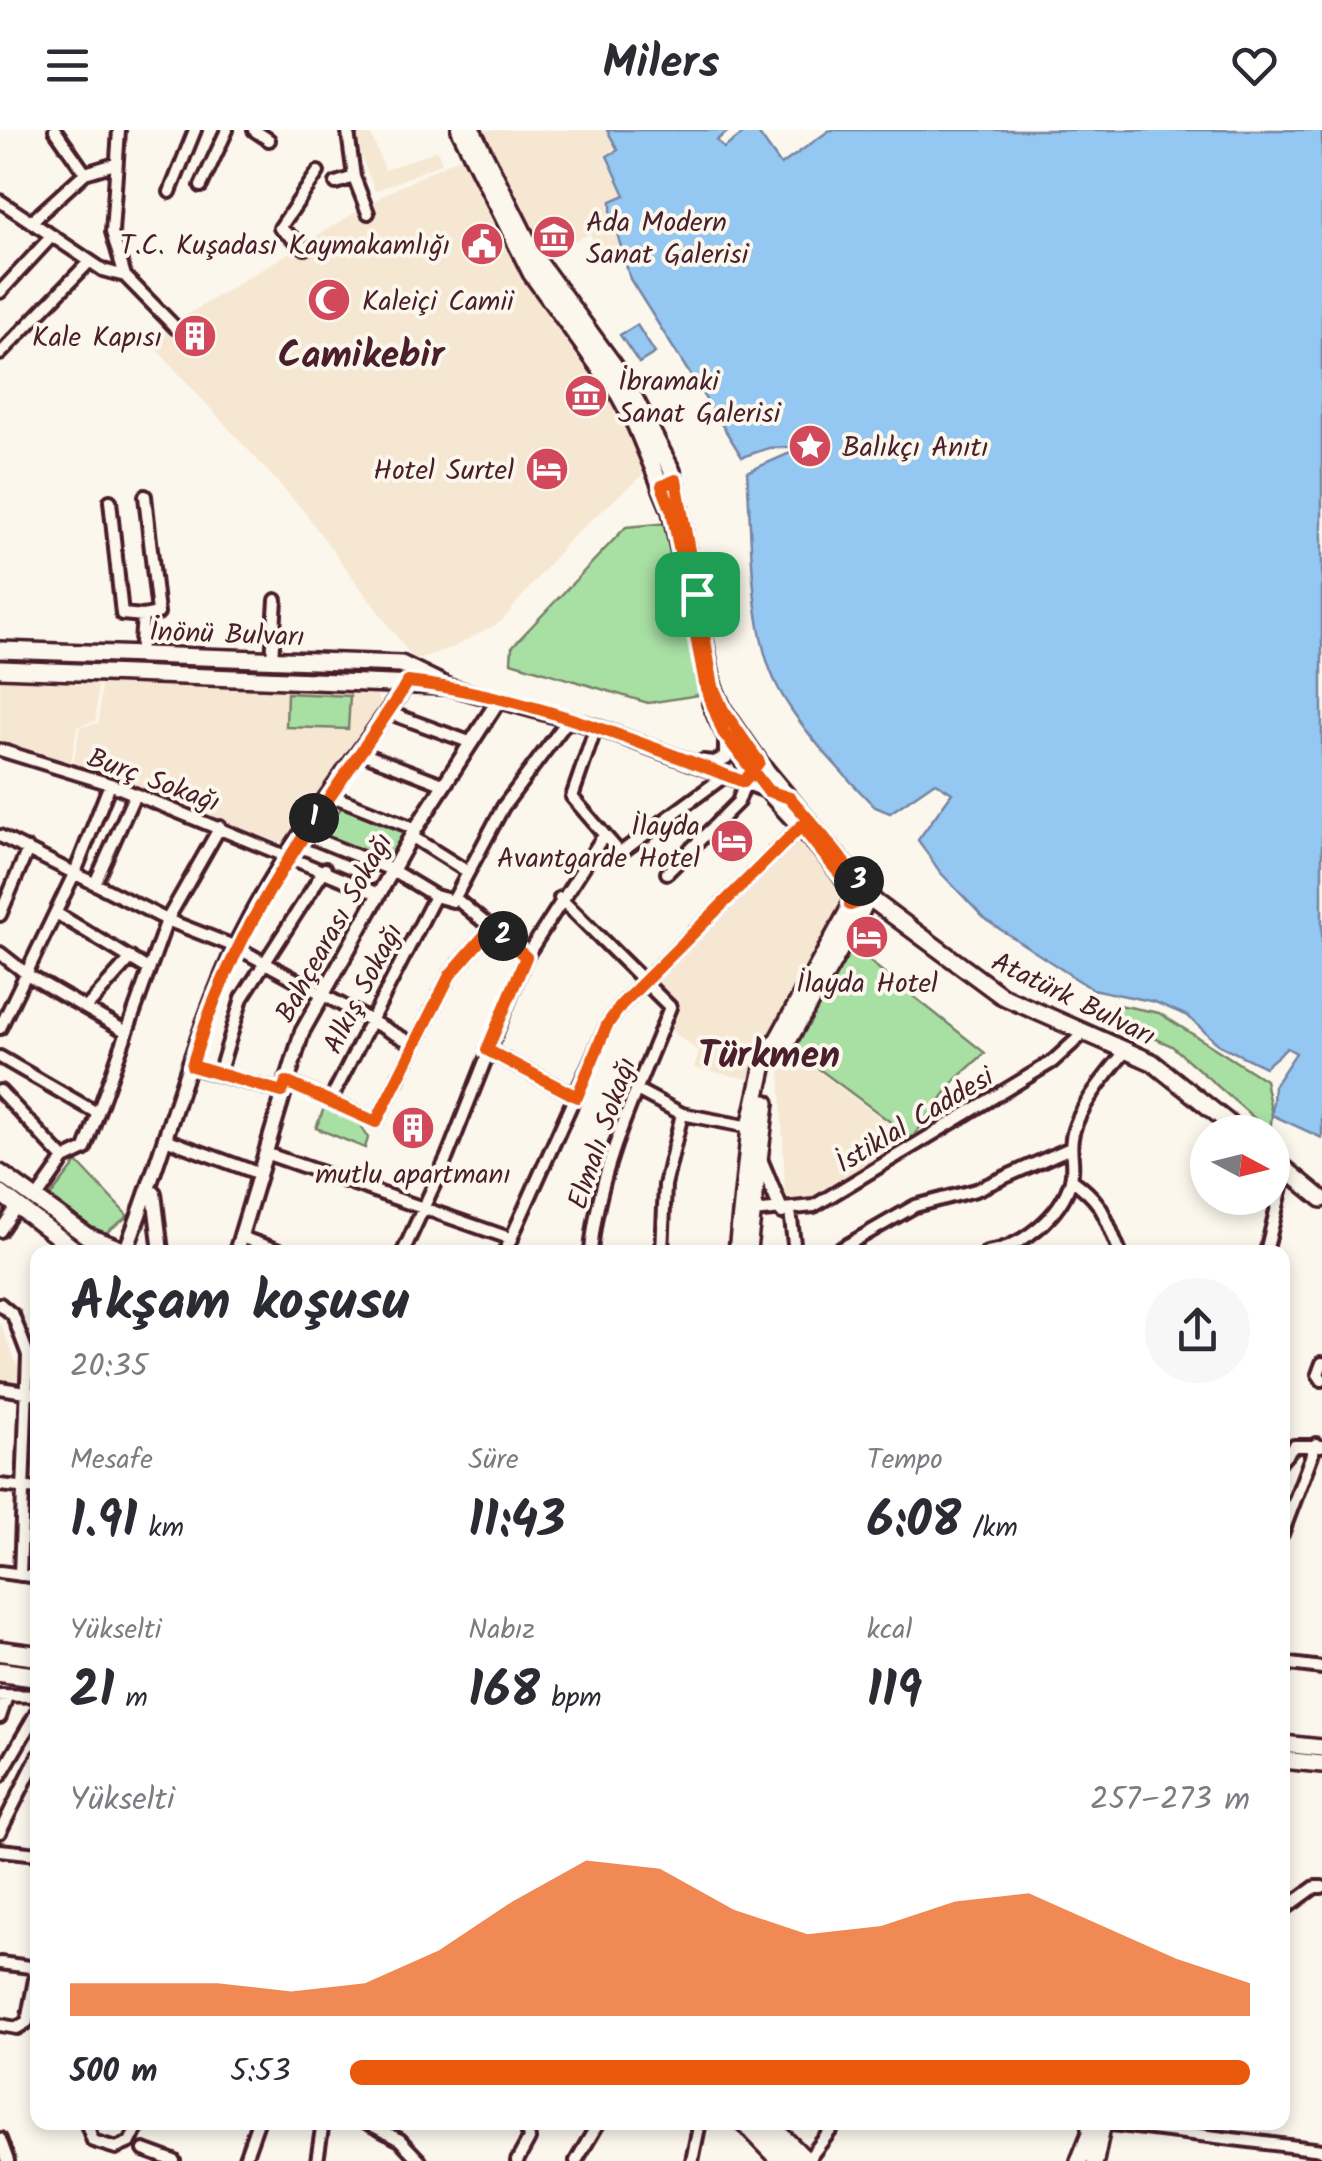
<!DOCTYPE html>
<html lang="tr">
<meta charset="utf-8">
<style>
body{margin:0;font-family:Kalam,sans-serif;background:#f7f7f7;color:#2b2b33;height:100vh;display:flex;flex-direction:column;font-size:38px;white-space:nowrap}
*{box-sizing:border-box;margin:0}
p{font-size:32px;color:#7c7c81}
.icon{flex:none;width:55px;height:55px;fill:none;stroke:currentColor;stroke-width:2;stroke-linecap:round;stroke-linejoin:round}
.map{position:relative;flex:1;overflow:hidden}
.sheet{position:absolute;left:30px;top:1115px;width:1260px;height:885px;display:flex;flex-direction:column;background:#fff;border-radius:20px;box-shadow:0 5px 15px #0003}
.sheet>*{flex:none}
.needle{width:65px;rotate:97deg}
.fabs{position:absolute;left:1190px;top:985px;display:grid;gap:20px}
.fabs a{display:grid;place-items:center;width:100px;height:100px;border-radius:50%;background:#fff;box-shadow:0 5px 15px #0003;font-size:50px}
.pin{position:absolute;display:grid;place-items:center;width:85px;height:85px;color:#fff;margin:-42px;border-radius:20px;box-shadow:0 5px 15px #0006}
.km{position:absolute;width:50px;height:50px;margin:-25px;border-radius:50%;background:#222;color:#fff;font-size:28px;line-height:50px;text-align:center}
.round{display:grid;place-items:center;flex:none;width:105px;height:105px;border-radius:52px;background:#f7f7f7}
.overview{display:flex;align-items:center;justify-content:space-between;height:170px;padding:0 40px}
h1{font-size:55px;font-weight:700;line-height:75px}
.stats{display:grid;grid-template-columns:repeat(3,1fr);gap:15px;height:170px;padding:10px 40px}
.stats div{display:grid;align-content:center}
.stats b{font-size:50px;font-weight:700}
.stats small{font-size:28px;font-weight:400}
.stats p{font-size:28px}
.chart{height:280px;padding:20px 40px}
.chart p{display:flex;justify-content:space-between}
.chart svg{width:100%;height:180px;margin-top:10px;fill:#ea580c;opacity:.7}
ul{padding:0 40px;list-style:none;font-size:32px}
li{display:grid;grid-template-columns:160px 120px 1fr;align-items:center;height:75px}
li i{height:25px;border-radius:12px;background:#ea580c}
header{display:flex;justify-content:space-between;align-items:center;height:130px;padding:0 40px;background:#fff;font-size:45px;font-weight:700}
.map>svg:first-child{display:block}
</style>
<header><svg class="icon" aria-label="menu" viewBox="0 0 24 24"><path d="M4 6h16M4 12h16M4 18h16"/></svg>Milers<svg class="icon" aria-label="heart" viewBox="0 0 24 24"><path d="M12 20l-8-8c-3-5 5-10 8-4 3-6 11-1 8 4z"/></svg></header>
<div class="map">
<svg width="1322" height="2031" viewBox="0 0 1322 2031">
<rect width="100%" height="100%" fill="#fbf7ec"/>
<filter id="ink" filterUnits="userSpaceOnUse"><feTurbulence type="fractalNoise" baseFrequency=".01" numOctaves="2"/><feDisplacementMap in="SourceGraphic" scale="20" xChannelSelector="R" yChannelSelector="G"/><feConvolveMatrix kernelMatrix="1 2 1 2 8 2 1 2 1" color-interpolation-filters="sRGB"/></filter>
<g filter="url(#ink)">
<path fill="#f6e7d3" d="M369,0L385,40L437,20L442,33L375,61L352,3Z
M476,0H606L616,19L604,25L624,65L608,76L621,125L603,133L590,104L521,132L546,180L611,260L649,339L569,410L502,491L454,517L414,530L302,379L147,209L389,62L483,16Z
M0,544L98,549L96,591L77,597L71,633L0,614Z
M101,551L369,554L387,582L289,716L73,635L80,597L99,593Z
M798,707L845,762L846,773L748,949L694,938L699,922L667,897L675,878L653,851Z
M790,920L910,1010L812,1072L785,1066L780,934Z
M0,1192L23,1250L18,1257L0,1254Z"/>
<path fill="#a8e0a4" stroke="#798068" stroke-width="2.5" d="M668,393L699,565L648,573L511,532L512,517L626,397Z
M287,563L350,566L348,599L286,597Z
M344,673L411,700L391,737L315,702L328,680L337,684Z
M849,815L985,923L956,949L912,1008L792,919Z
M1114,874L1159,883L1265,950L1272,985L1270,1002L1172,916L1113,889Z
M324,978L360,993L368,1008L365,1018L316,998Z
M77,1032L128,1086L103,1105L49,1068Z"/>
<path fill="#94c7f1" stroke="#7684a2" stroke-width="2.5" d="M607,0H730L717,10L724,18L748,0H756L781,35L830,0H1322V1008L1272,985L1274,956L1296,923L1287,918L1265,937L1219,915L1188,886L1155,872L1092,859L986,790L940,742L918,710L952,663L935,652L890,683L875,677C842,643 793,592 774,549C749,494 752,403 747,342L806,316L769,318L742,327L630,149L611,82V71L625,65L607,26L618,20Z
M637,195L655,223L639,233L620,205Z
M108,530L270,536V542L108,537Z"/>
<g fill="none" stroke-linecap="round" stroke-linejoin="round">
<g stroke="#4a1f2b" stroke-width="18">
<path id="minor" d="M55,0L85,43
M119,0L112,102L125,146L176,198
M254,0L269,10
M351,0L348,2L354,47
M336,53L354,47L368,83
M201,56L227,0
M170,62L195,0
M0,71L103,140L125,146
M31,92L85,43L115,34
M305,118L280,98L318,42
M0,162L50,108
M0,224L89,132
M110,371L122,484L143,486L140,525
M143,486L158,483L145,366
M272,529L276,470
M387,582L472,613
M596,597L572,667L620,723L726,645
M0,620L110,654L378,764
M359,622L445,655
M330,665L416,699
M303,704L392,740L435,766L453,771L503,677L568,590
M0,706L167,790L236,817L415,915
M411,706L468,742
M667,743L738,672L748,645
M96,751L135,664
M455,768L526,827
M560,768L670,877C639,957 598,1037 591,1122
M56,783L148,839
M0,785L28,719
M0,823L28,845L125,901
M86,878L131,828
M0,898L76,740L110,654
M487,920L577,967
M0,927L97,983
M192,937L282,962
M219,944L242,868L325,739
M285,951L376,992L450,845L492,797
M637,960L682,984
M0,961L64,1029
M330,971L435,766
M168,1010L260,1044
M265,1023L512,1109
M1071,1049C1106,1074 1104,1087 1120,1122
M36,1069L64,1029L85,1019L167,790L220,697
M790,1081L795,1122
M752,1082L814,1076L1052,932L1085,902
M0,1101L17,1076
M241,1107L282,1122
M403,1122L447,1027L526,827L604,705
M505,1122L607,895L621,875L801,696
M662,1122L665,1055L682,984L750,997
M835,1122L915,1076L976,1060L1068,1019
M987,1122C1021,1118 1061,1086 1071,1050C1076,1029 1065,1017 1078,989C1090,963 1110,941 1127,919
M1266,1122L1286,1040
M0,1174L13,1185L28,1225L20,1445
M1322,1233L1318,1244L1322,1250
M0,1258L38,1264
M1282,1330L1294,1316H1321
M0,1355L38,1359
M1282,1404L1316,1314
M0,1442L38,1447
M1282,1533L1322,1538
M0,1565L38,1566
M0,1587L7,1566
M0,1646L38,1580
M0,1702L38,1626
M0,1720L38,1724
M1282,1781L1315,1757H1322
M0,1833L30,1837L36,1844L27,1892L17,1898L0,1895
M86,1992L93,2011L116,2018L130,2012L140,1992
M366,1992L400,2010L420,2031
M1103,1993L1322,2020
M0,2009L8,2031
M144,2020L174,2031
M244,2031L258,1992
M317,2031L323,1992
M517,2031L529,2009L526,1992
M576,2031L599,1992
M692,2031L700,1992
M807,2031L837,1992"/>
</g>
<g stroke="#4a1f2b" stroke-width="20">
<path id="tertiary" d="M446,556L596,597L768,661
M703,632L715,633L726,627V609
M760,1029L782,1082
M154,1063L161,1122
M125,1122C163,1026 189,920 230,828C274,728 348,641 408,552
M236,1122L302,902L413,703L498,571"/>
</g>
<g stroke="#4a1f2b" stroke-width="22">
<path id="secondary" d="M460,0L531,143L618,263L636,296L671,381L680,423
M472,0L537,130L626,252L672,341L713,557L723,580L759,632L875,772L1002,866L1152,932L1240,1002
M0,520L401,534L446,556
M0,539L442,556
M711,573C738,649 812,695 853,763L849,779L764,934L750,997L737,1122
M784,918L859,786L867,769L866,760
M1272,1028L1322,1069
M0,1043L87,1106L128,1122
M0,1063L78,1122
M748,1119L766,973
M1282,1614L1322,1618
M1282,1630L1322,1634
M1079,2031L1090,2004V1992
M1095,2031L1103,1992"/>
</g>
<g stroke="#4a1f2b" stroke-width="25">
<path id="trunk" d="M0,1521L38,1526
M0,1542L38,1547
M745,1992L783,2031
M766,1992L805,2031"/>
</g>
<use href="#minor" stroke="#fbf7ec" stroke-width="10"/>
<use href="#tertiary" stroke="#fbf7ec" stroke-width="12"/>
<use href="#secondary" stroke="#fbf7ec" stroke-width="15"/>
<use href="#trunk" stroke="#fbf7ec" stroke-width="18"/>
</g>
</g>
<g fill="none" stroke-linecap="round" stroke-linejoin="round" filter="url(#ink)">
<g stroke="#fff" stroke-width="20">
<path id="route" d="M697,464L713,557L723,580L759,632L744,652C638,612 523,564 408,552C325,679 234,787 192,936L282,962L286,952L376,992L450,845L492,797L526,827L487,920L577,967L607,895L621,875L801,696L850,757V775L867,769L866,760L823,706L790,668L768,661L723,602L706,558L672,381L662,356L676,350L697,464"/>
</g>
<use href="#route" stroke="#ea580c" stroke-width="12"/>
</g>
<defs>
<g id="museum-disc" transform="scale(2.25)"><circle r="9.5" fill="#d1495b" stroke="#fbf7ec"/><path d="M0-6L6-3V-2H-6V-3ZM-5-1h2V3h-2ZM-1-1h2V3h-2ZM3-1h2V3H3ZM-6 4H6V6H-6Z" fill="#fff"/></g>
<g id="civic-disc" transform="scale(2.25)"><circle r="9.5" fill="#d1495b" stroke="#fbf7ec"/><path d="M-.6-6.5H3V-4.5H.6V-3L4-1V1h2V6H-6V1h2V-1L-.6-3ZM-1.2 2.5V6h2.4V2.5Z" fill="#fff"/></g>
<g id="mosque-disc" transform="scale(2.25)"><circle r="9.5" fill="#d1495b" stroke="#fbf7ec"/><path d="M3.5-4.9A6 6 0 1 0 3.5 4.9A5 5 0 1 1 3.5-4.9Z" fill="#fff"/></g>
<g id="building-disc" transform="scale(2.25)"><circle r="9.5" fill="#d1495b" stroke="#fbf7ec"/><path d="M-4-6H4V6H1V3H-1V6H-4ZM-2.5-4.3h1.7v1.8h-1.7ZM.8-4.3h1.7v1.8H.8ZM-2.5-1h1.7V.8h-1.7ZM.8-1h1.7V.8H.8Z" fill="#fff"/></g>
<g id="sight-disc" transform="scale(2.25)"><circle r="9.5" fill="#d1495b" stroke="#fbf7ec"/><path d="M0-6L1.8-2.2L6-1.7L2.9 1.2L3.7 5.4L0 3.3L-3.7 5.4L-2.9 1.2L-6-1.7L-1.8-2.2Z" fill="#fff"/></g>
<g id="hotel-disc" transform="scale(2.25)"><circle r="9.5" fill="#d1495b" stroke="#fbf7ec"/><path d="M-6-4.5h1.5V1H6V5H4.5V3h-9V5H-6ZM-4 0a1.8 1.8 0 1 1 3.6 0ZM.5 0V-2.5h3Q6-2.5 6 0Z" fill="#fff"/></g>
</defs>
<g fill-rule="evenodd">
<use href="#museum-disc" x="554" y="107"/>
<use href="#civic-disc" x="482" y="114"/>
<use href="#mosque-disc" x="329" y="170"/>
<use href="#building-disc" x="195" y="206"/>
<use href="#museum-disc" x="586" y="266"/>
<use href="#sight-disc" x="810" y="316"/>
<use href="#hotel-disc" x="547" y="339"/>
<use href="#hotel-disc" x="732" y="711"/>
<use href="#hotel-disc" x="867" y="807"/>
<use href="#building-disc" x="413" y="998"/>
</g>
<g text-anchor="middle" stroke-width="8" stroke-linejoin="round" paint-order="stroke">
<g font-size="28" fill="#4a1f2b" stroke="#fbf7ec" text-anchor="start">
<text x="586" y="101">Ada Modern<tspan x="586" dy="32">Sanat Galerisi</tspan></text>
<text x="450" y="124" text-anchor="end">T.C. Kuşadası Kaymakamlığı</text>
<text x="362" y="180">Kaleiçi Camii</text>
<text x="162" y="216" text-anchor="end">Kale Kapısı</text>
<text x="618" y="260">İbramaki<tspan x="618" dy="32">Sanat Galerisi</tspan></text>
<text x="842" y="326">Balıkçı Anıtı</text>
<text x="514" y="349" text-anchor="end">Hotel Surtel</text>
<text x="700" y="705" text-anchor="end">İlayda<tspan x="700" dy="32">Avantgarde Hotel</tspan></text>
<text x="867" y="862" text-anchor="middle">İlayda Hotel</text>
<text x="413" y="1053" text-anchor="middle">mutlu apartmanı</text>
</g>
<g font-size="28" fill="#4a1f2b" stroke="#fbf7ec">
<text transform="translate(227 503) rotate(2)" y="10">İnönü Bulvarı</text>
<text transform="translate(154 649) rotate(20)" y="10">Burç Sokağı</text>
<text transform="translate(333 797) rotate(-61)" y="10">Bahçearası Sokağı</text>
<text transform="translate(362 858) rotate(-63)" y="10">Alkış Sokağı</text>
<text transform="translate(1074 868) rotate(26)" y="10">Atatürk Bulvarı</text>
<text transform="translate(914 989) rotate(-31)" y="10">İstiklal Caddesi</text>
<text transform="translate(601 1003) rotate(-71)" y="10">Elmalı Sokağı</text>
</g>
<g font-size="38" font-weight="bold" fill="#4a1f2b" stroke="#fbf7ec">
<text x="361" y="237">Camikebir</text>
<text x="769" y="937">Türkmen</text>
</g>
</g>
</svg>
<div class="fabs">
<a><svg class="needle" viewBox="-14 -14 28 28"><path d="M0-13l5 13h-10z" fill="#e53935"/><path d="M0 13l5-13h-10z" fill="#7c7c81"/></svg></a>
</div>
<div class="pin" style="left:697px;top:464px;background:#1e9e55"><svg class="icon" aria-label="arrive" viewBox="0 0 24 24"><path d="M6 21V4h12l-3 4 3 4H6"/></svg></div>
<b class="km" style="left:314px;top:688px">1</b>
<b class="km" style="left:503px;top:806px">2</b>
<b class="km" style="left:859px;top:751px">3</b>
<section class="sheet">
<div class="overview"><div><h1>Akşam koşusu</h1><p>20:35</p></div><a class="round"><svg class="icon" aria-label="share" viewBox="0 0 24 24"><path d="M12 15V3M7 8l5-5 5 5M5 13v7h14v-7"/></svg></a></div>
<div class="stats">
<div><p>Mesafe</p><b>1.91<small> km</small></b></div>
<div><p>Süre</p><b>11:43</b></div>
<div><p>Tempo</p><b>6:08<small> /km</small></b></div>
</div>
<div class="stats">
<div><p>Yükselti</p><b>21<small> m</small></b></div>
<div><p>Nabız</p><b>168<small> bpm</small></b></div>
<div><p>kcal</p><b>119</b></div>
</div>
<div class="chart"><p><span>Yükselti</span>257–273 m</p>
<svg viewBox="0 0 160 44" preserveAspectRatio="none"><path d="M0 44V36L10 36L20 36L30 38L40 36L50 28L60 16L70 6L80 8L90 18L100 24L110 22L120 16L130 14L140 22L150 30L160 36V44z"/></svg>
</div>
<ul>
<li><b>500 m</b>5:53<i style="width:100%"></i></li>
</ul>
</section>
</div>
